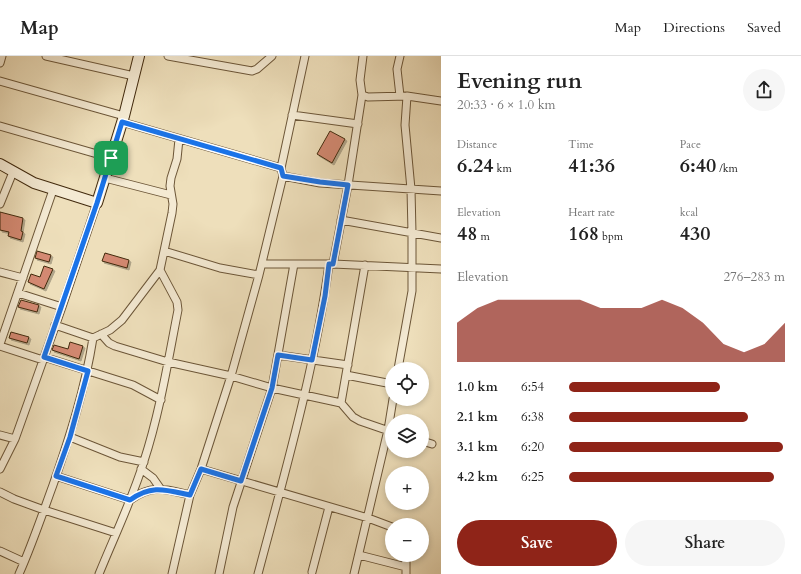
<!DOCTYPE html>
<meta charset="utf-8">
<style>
body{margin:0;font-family:Cardo,serif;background:#f6f6f6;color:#222;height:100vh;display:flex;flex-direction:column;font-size:15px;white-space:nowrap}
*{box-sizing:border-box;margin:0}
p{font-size:13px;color:#767676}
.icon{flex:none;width:22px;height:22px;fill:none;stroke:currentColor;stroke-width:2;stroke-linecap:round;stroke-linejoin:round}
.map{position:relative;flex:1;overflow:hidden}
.side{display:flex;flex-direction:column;background:#fff;width:360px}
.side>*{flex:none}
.controls{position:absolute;left:385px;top:306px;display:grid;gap:8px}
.controls a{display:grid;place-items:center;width:44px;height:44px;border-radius:50%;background:#fff;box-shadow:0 2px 6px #0003;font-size:20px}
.pin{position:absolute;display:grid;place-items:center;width:34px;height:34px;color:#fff;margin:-17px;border-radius:8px;box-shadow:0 2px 6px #0006}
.round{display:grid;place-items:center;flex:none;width:42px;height:42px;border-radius:21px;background:#f6f6f6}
.headline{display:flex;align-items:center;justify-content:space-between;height:68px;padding:0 16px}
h1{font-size:22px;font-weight:600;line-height:30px}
.metrics{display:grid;grid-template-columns:repeat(3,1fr);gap:6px;height:68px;padding:4px 16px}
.metrics div{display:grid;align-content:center}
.metrics b{font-size:20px;font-weight:600}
.metrics small{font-size:11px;font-weight:400}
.metrics p{font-size:11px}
.chart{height:112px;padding:8px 16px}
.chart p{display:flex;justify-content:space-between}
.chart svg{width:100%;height:72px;margin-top:4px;fill:#8f2418;opacity:.7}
.cta{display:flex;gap:8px;margin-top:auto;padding:8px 16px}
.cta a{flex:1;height:46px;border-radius:24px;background:#8f2418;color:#fff;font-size:16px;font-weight:600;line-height:46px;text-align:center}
.cta a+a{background:#f6f6f6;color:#222}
ul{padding:0 16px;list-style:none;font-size:13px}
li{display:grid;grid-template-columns:64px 48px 1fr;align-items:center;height:30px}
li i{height:10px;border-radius:5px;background:#8f2418}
header{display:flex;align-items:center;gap:24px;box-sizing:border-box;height:56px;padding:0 20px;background:#fff;border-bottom:1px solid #e0e0e0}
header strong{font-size:19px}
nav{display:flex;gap:22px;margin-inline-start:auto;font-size:14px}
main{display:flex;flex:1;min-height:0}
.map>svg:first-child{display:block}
</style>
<header>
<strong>Map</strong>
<nav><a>Map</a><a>Directions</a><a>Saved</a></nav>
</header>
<main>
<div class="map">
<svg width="441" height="518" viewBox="0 0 441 518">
<defs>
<filter id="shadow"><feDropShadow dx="2" dy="2" stdDeviation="0" flood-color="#0004"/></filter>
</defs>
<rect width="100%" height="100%" fill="#eedfbb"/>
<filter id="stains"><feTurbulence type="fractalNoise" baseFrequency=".005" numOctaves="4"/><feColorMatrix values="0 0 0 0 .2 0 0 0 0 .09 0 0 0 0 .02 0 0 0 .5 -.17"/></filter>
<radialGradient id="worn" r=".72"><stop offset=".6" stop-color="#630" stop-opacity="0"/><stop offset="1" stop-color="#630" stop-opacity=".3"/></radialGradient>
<path fill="#d48972" stroke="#41290d" filter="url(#shadow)" d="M330,75L345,83L332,107L317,98Z
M0,156L23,162L21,175L23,176L21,184L8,180L9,176L0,174Z
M37,195L51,199L49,206L35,202Z
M105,197L129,204L127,212L102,205Z
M44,210L53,213L44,233L28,226L31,218L40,221Z
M21,244L39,249L37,256L18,251Z
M11,276L29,281L27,287L9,282Z
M70,286L83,290L79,303L52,294L54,289L68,293Z"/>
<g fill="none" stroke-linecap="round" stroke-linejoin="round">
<g stroke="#6c5638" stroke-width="9">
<path id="minor" d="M46,0L134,20
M168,0L252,15L257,13L272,0
M400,0L397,13L400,40
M0,7L2,0
M0,25L124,60
M362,39L368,41L407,40L441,45
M292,59L358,68
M122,66L281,112
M0,70L111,102
M283,120L320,127L441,135
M105,122L171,139
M0,148L13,116
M341,164L441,182
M164,195L220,212L259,219
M262,208H333L441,213
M333,208L348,129L362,39L360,24L363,0
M0,216L23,222
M18,237L62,251
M55,269L93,282L110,274L122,264L160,214L172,157L173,148L170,130L171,122L177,103L179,83
M101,278L109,287L115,290L168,306L231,320L272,332L341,347L353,361L360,365L392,376
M0,288L53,134
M0,290L43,304
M278,299L348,309
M44,301L133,329L161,344
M398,313L412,235V177L411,133L405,69L407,40
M346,319L392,328
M341,347L365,209
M0,379L15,383
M70,381L120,401L144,406
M422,385L432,388
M0,413L15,383L62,251L97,147
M141,413L153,422L160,432
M201,413L368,462L392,471
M56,420L130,444C152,428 165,433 190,439
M0,436L14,443L44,454L116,477
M0,495L24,506
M359,499L406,511
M312,516L329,451
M19,518C32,489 42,459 53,429C70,380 85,333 93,282
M99,518C114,481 132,444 144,405C160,356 168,305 178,254L177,246L160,214
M172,518L190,439L201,413L231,320L259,219L283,120L281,112L305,0
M219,518L233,451L272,332L294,208
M258,518C285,416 315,313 329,208
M354,518L388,374L393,343
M406,518V499"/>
</g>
<g stroke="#41290d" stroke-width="12">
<path id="secondary" d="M0,108L34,127L97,147L124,60L139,0"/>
</g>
<use href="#minor" stroke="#f4ead3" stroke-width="7"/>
<use href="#secondary" stroke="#f4ead3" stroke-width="10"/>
</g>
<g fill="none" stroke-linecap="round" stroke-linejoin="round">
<g stroke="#fff" stroke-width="8">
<path id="route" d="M122,66L281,112L283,120L320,126L348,129L333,208H329L325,240L312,304L278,299L272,332L241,425L201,413L190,439C166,434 152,428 130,444L56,420L70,381L88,315L44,301L97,147Z"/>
</g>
<use href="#route" stroke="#1a73e8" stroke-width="5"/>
</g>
<rect width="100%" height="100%" filter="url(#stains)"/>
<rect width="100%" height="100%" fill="url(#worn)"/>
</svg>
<div class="controls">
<a><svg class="icon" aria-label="locate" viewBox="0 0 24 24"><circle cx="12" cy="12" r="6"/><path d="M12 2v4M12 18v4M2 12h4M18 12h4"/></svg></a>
<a><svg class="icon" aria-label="layers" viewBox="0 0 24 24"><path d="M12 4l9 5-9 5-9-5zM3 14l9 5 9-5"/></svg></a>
<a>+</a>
<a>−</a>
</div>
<div class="pin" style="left:111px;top:102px;background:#1e9e55"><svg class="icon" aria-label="arrive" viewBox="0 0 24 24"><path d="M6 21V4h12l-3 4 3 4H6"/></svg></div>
</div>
<section class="side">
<div class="headline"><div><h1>Evening run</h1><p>20:33 · 6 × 1.0 km</p></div><a class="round"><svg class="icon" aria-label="share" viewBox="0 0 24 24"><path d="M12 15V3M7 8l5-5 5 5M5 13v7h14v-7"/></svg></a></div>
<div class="metrics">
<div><p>Distance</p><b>6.24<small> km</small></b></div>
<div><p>Time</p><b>41:36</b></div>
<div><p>Pace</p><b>6:40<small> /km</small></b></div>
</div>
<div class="metrics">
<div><p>Elevation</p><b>48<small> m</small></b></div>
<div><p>Heart rate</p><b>168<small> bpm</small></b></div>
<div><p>kcal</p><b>430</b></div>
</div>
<div class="chart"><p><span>Elevation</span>276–283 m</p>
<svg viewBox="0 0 160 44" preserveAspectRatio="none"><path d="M0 44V20L10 11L20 6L30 6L40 6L50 6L60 6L70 11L80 11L90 11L100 6L110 11L120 20L130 33L140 38L150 33L160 20V44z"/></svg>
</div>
<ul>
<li><b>1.0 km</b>6:54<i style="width:70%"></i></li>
<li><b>2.1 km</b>6:38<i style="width:83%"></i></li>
<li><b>3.1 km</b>6:20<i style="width:99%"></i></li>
<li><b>4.2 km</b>6:25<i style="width:95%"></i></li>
</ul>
<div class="cta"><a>Save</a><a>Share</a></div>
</section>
</main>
